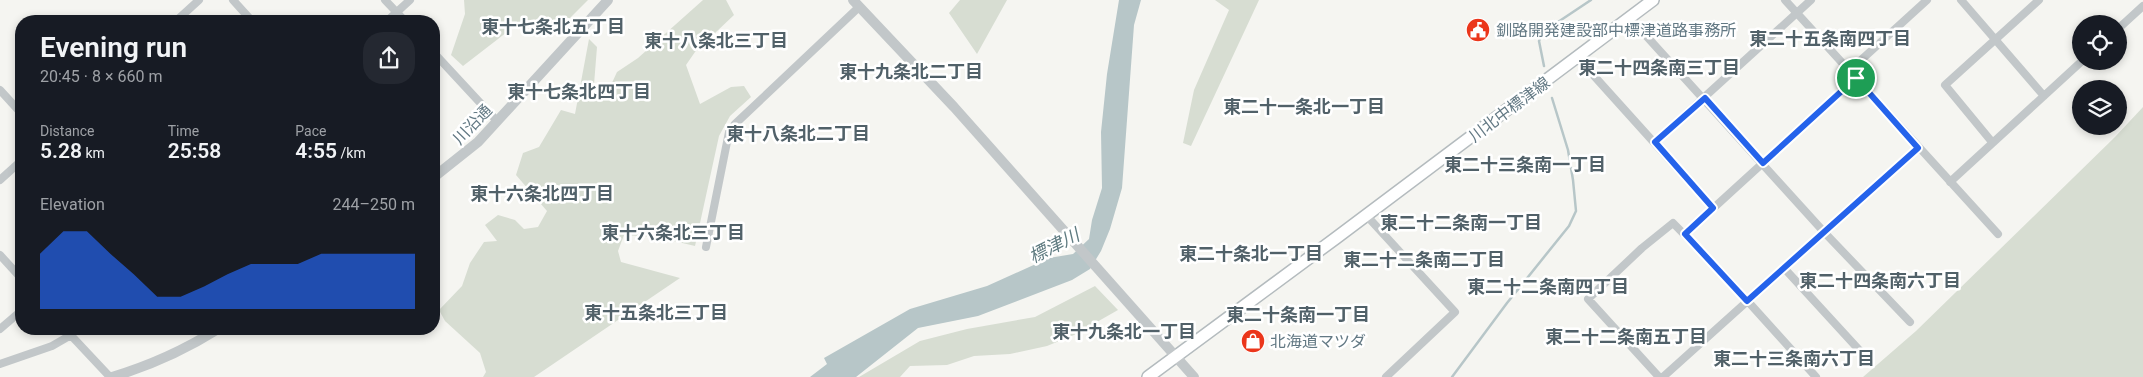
<!DOCTYPE html>
<meta charset="utf-8">
<style>
body{margin:0;font-family:Roboto,"Noto Sans JP",sans-serif;background:#242831;color:#f1f3f6;height:100vh;display:flex;flex-direction:column;font-size:19px;white-space:nowrap}
*{box-sizing:border-box;margin:0}
p{font-size:16px;color:#9ea1a6}
.icon{flex:none;width:28px;height:28px;fill:none;stroke:currentColor;stroke-width:2;stroke-linecap:round;stroke-linejoin:round}
.map{position:relative;flex:1;overflow:hidden}
.panel{position:absolute;left:15px;top:15px;width:425px;height:320px;display:flex;flex-direction:column;background:#171b24;border-radius:20px;box-shadow:0 2px 8px #0003}
.panel>*{flex:none}
.tools{position:absolute;left:2072px;top:15px;display:grid;gap:10px}
.tools a{display:grid;place-items:center;width:55px;height:55px;border-radius:50%;background:#171b24;box-shadow:0 2px 8px #0003;font-size:25px}
.pin{position:absolute;display:grid;place-items:center;width:42px;height:42px;color:#fff;margin:-21px;border:2px solid #fff;border-radius:50%;box-shadow:0 1px 5px #0007}
.round{display:grid;place-items:center;flex:none;width:52px;height:52px;border-radius:20px;background:#242831}
.overview{display:flex;align-items:center;justify-content:space-between;height:85px;padding:0 25px}
h1{font-size:28px;font-weight:600;line-height:38px}
.stats{display:grid;grid-template-columns:repeat(3,1fr);gap:8px;height:85px;padding:5px 25px}
.stats div{display:grid;align-content:center}
.stats b{font-size:21px;font-weight:600}
.stats small{font-size:14px;font-weight:400}
.stats p{font-size:14px}
.chart{height:140px;padding:10px 25px}
.chart p{display:flex;justify-content:space-between}
.chart svg{width:100%;height:90px;margin-top:5px;fill:#2563eb;opacity:.7}
.map>svg:first-child{display:block}
</style>
<div class="map">
<svg width="2143" height="377" viewBox="0 0 2143 377">
<rect width="100%" height="100%" fill="#f5f5f1"/>
<path fill="#d7ddd2" d="M464,0H588L561,27H549L524,19L463,66L451,55L465,14Z
M703,0H726L734,15L695,52L686,65L700,104L731,87L744,86L751,97L730,116L719,136L695,246L657,237L624,235L618,251L621,262L680,278L534,377H483L486,372L480,353L445,321L439,310L462,286L470,263L484,242L497,241L485,225L498,215L515,220L524,229L538,227L547,211L516,175L523,153L539,147L561,110L575,114L589,39L597,47L593,97L604,100L617,72L638,58Z
M960,0H1007L977,54L949,13Z
M1215,0H1259L1191,146L1183,143L1194,90L1229,10Z
M2143,107V377H1863L1916,331L2115,137Z
M1095,286L1118,310L1074,335L1047,346L1010,354L974,356L947,365L910,366L900,377H859L920,341L967,329L1035,317Z"/>
<path fill="#b7c6c8" d="M1119,0H1141L1134,25L1122,188L1110,229L1101,251L1090,269L1072,280L978,316L918,328L856,377H810L827,364L824,358L910,309L987,286L1049,258L1073,254L1089,239L1092,220L1102,188L1101,132L1107,74Z"/>
<g fill="none" stroke-linecap="round" stroke-linejoin="round">
<path stroke="#b7c6c8" stroke-width="2.5" d="M1544,66L1539,41L1543,32L1591,0
M1452,377L1507,303L1569,226L1576,211L1573,180L1568,150L1552,98"/>
<g stroke="#b4bbbe" stroke-width="14">
<path id="secondary" d="M1148,377L1336,238L1653,0"/>
</g>
<path stroke="#c2c7c9" stroke-width="8" d="M233,0L252,21
M385,0L405,21
M1785,0L1998,234
M1961,0L2044,96
M1630,18L1824,232L1910,322
M176,21L199,0
M387,21L410,0
M2119,28L2143,6
M434,53L497,121
M1577,57L1713,208
M1849,71L1927,0
M0,90L21,113
M1655,142L1811,0
M1992,142L1945,85L2039,0
M0,180L21,161
M1950,182L2082,61
M1366,215L1455,312L1386,377
M1685,234L1856,78
M706,247L729,132L735,124L859,7
M0,255L21,278
M1784,268L1861,352
M0,329L21,311
M65,329L110,377
M0,364L52,346L71,335
M1659,377L1588,299L1642,248L1673,223L1725,276L1816,377
M1663,377L1918,148"/>
<path stroke="#c2c7c9" stroke-width="10" d="M853,0L954,107L1194,377
M434,177L478,142L608,0
M112,377C152,365 183,351 218,329"/>
<use href="#secondary" stroke="#fff" stroke-width="11"/>
</g>
<g fill="none" stroke-linecap="round" stroke-linejoin="round">
<g stroke="#fff" stroke-width="10">
<path id="route" d="M1856,78L1918,148L1747,301L1685,234L1713,208L1655,142L1705,98L1763,163Z"/>
</g>
<use href="#route" stroke="#2563eb" stroke-width="6"/>
</g>
<defs>
<g id="civic-disc" transform="scale(1.25)"><circle r="9.5" fill="#eb361b" stroke="#fff"/><path d="M-.6-6.5H3V-4.5H.6V-3L4-1V1h2V6H-6V1h2V-1L-.6-3ZM-1.2 2.5V6h2.4V2.5Z" fill="#fff"/></g>
<g id="shop-disc" transform="scale(1.25)"><circle r="9.5" fill="#eb361b" stroke="#fff"/><path d="M-5-2.5h2.3a2.7 3.5 0 0 1 5.4 0H5L5.5 6h-11ZM-1.5-2.5h3a1.5 2.3 0 0 0-3 0Z" fill="#fff"/></g>
</defs>
<g fill-rule="evenodd">
<use href="#civic-disc" x="1478" y="30"/>
<use href="#shop-disc" x="1253" y="341"/>
</g>
<g text-anchor="middle" stroke-width="5" stroke-linejoin="round" paint-order="stroke">
<g font-size="16" fill="#637984" stroke="#fff" text-anchor="start">
<text x="1496" y="36">釧路開発建設部中標津道路事務所</text>
<text x="1270" y="347">北海道マツダ</text>
</g>
<g font-size="16" fill="#637984" stroke="#fff">
<text transform="translate(1509 109) rotate(-37)" y="6">川北中標津線</text>
<text transform="translate(472 124) rotate(-46)" y="6">川沿通</text>
</g>
<g font-size="18" font-weight="bold" fill="#516169" stroke="#fff">
<text x="553" y="33">東十七条北五丁目</text>
<text x="1830" y="45">東二十五条南四丁目</text>
<text x="716" y="47">東十八条北三丁目</text>
<text x="1659" y="74">東二十四条南三丁目</text>
<text x="911" y="78">東十九条北二丁目</text>
<text x="579" y="98">東十七条北四丁目</text>
<text x="1304" y="113">東二十一条北一丁目</text>
<text x="798" y="140">東十八条北二丁目</text>
<text x="1525" y="171">東二十三条南一丁目</text>
<text x="542" y="200">東十六条北四丁目</text>
<text x="1461" y="229">東二十二条南一丁目</text>
<text x="673" y="239">東十六条北三丁目</text>
<text x="1251" y="260">東二十条北一丁目</text>
<text x="1424" y="266">東二十二条南二丁目</text>
<text x="1880" y="287">東二十四条南六丁目</text>
<text x="1548" y="293">東二十二条南四丁目</text>
<text x="656" y="319">東十五条北三丁目</text>
<text x="1298" y="321">東二十条南一丁目</text>
<text x="1124" y="338">東十九条北一丁目</text>
<text x="1626" y="343">東二十二条南五丁目</text>
<text x="1794" y="365">東二十三条南六丁目</text>
</g>
<g font-size="18" font-style="italic" fill="#5f7b81" stroke="#fff">
<text transform="translate(1054 246) rotate(-27)" y="6">標津川</text>
</g>
</g>
</svg>
<div class="tools">
<a><svg class="icon" aria-label="locate" viewBox="0 0 24 24"><circle cx="12" cy="12" r="6"/><path d="M12 2v4M12 18v4M2 12h4M18 12h4"/></svg></a>
<a><svg class="icon" aria-label="layers" viewBox="0 0 24 24"><path d="M12 4l9 5-9 5-9-5zM3 14l9 5 9-5"/></svg></a>
</div>
<div class="pin" style="left:1856px;top:78px;background:#1e9e55"><svg class="icon" aria-label="arrive" viewBox="0 0 24 24"><path d="M6 21V4h12l-3 4 3 4H6"/></svg></div>
<section class="panel">
<div class="overview"><div><h1>Evening run</h1><p>20:45 · 8 × 660 m</p></div><a class="round"><svg class="icon" aria-label="share" viewBox="0 0 24 24"><path d="M12 15V3M7 8l5-5 5 5M5 13v7h14v-7"/></svg></a></div>
<div class="stats">
<div><p>Distance</p><b>5.28<small> km</small></b></div>
<div><p>Time</p><b>25:58</b></div>
<div><p>Pace</p><b>4:55<small> /km</small></b></div>
</div>
<div class="chart"><p><span>Elevation</span>244–250 m</p>
<svg viewBox="0 0 160 44" preserveAspectRatio="none"><path d="M0 44V17L10 6L20 6L30 17L40 27L50 38L60 38L70 33L80 27L90 22L100 22L110 22L120 17L130 17L140 17L150 17L160 17V44z"/></svg>
</div>
</section>
</div>
